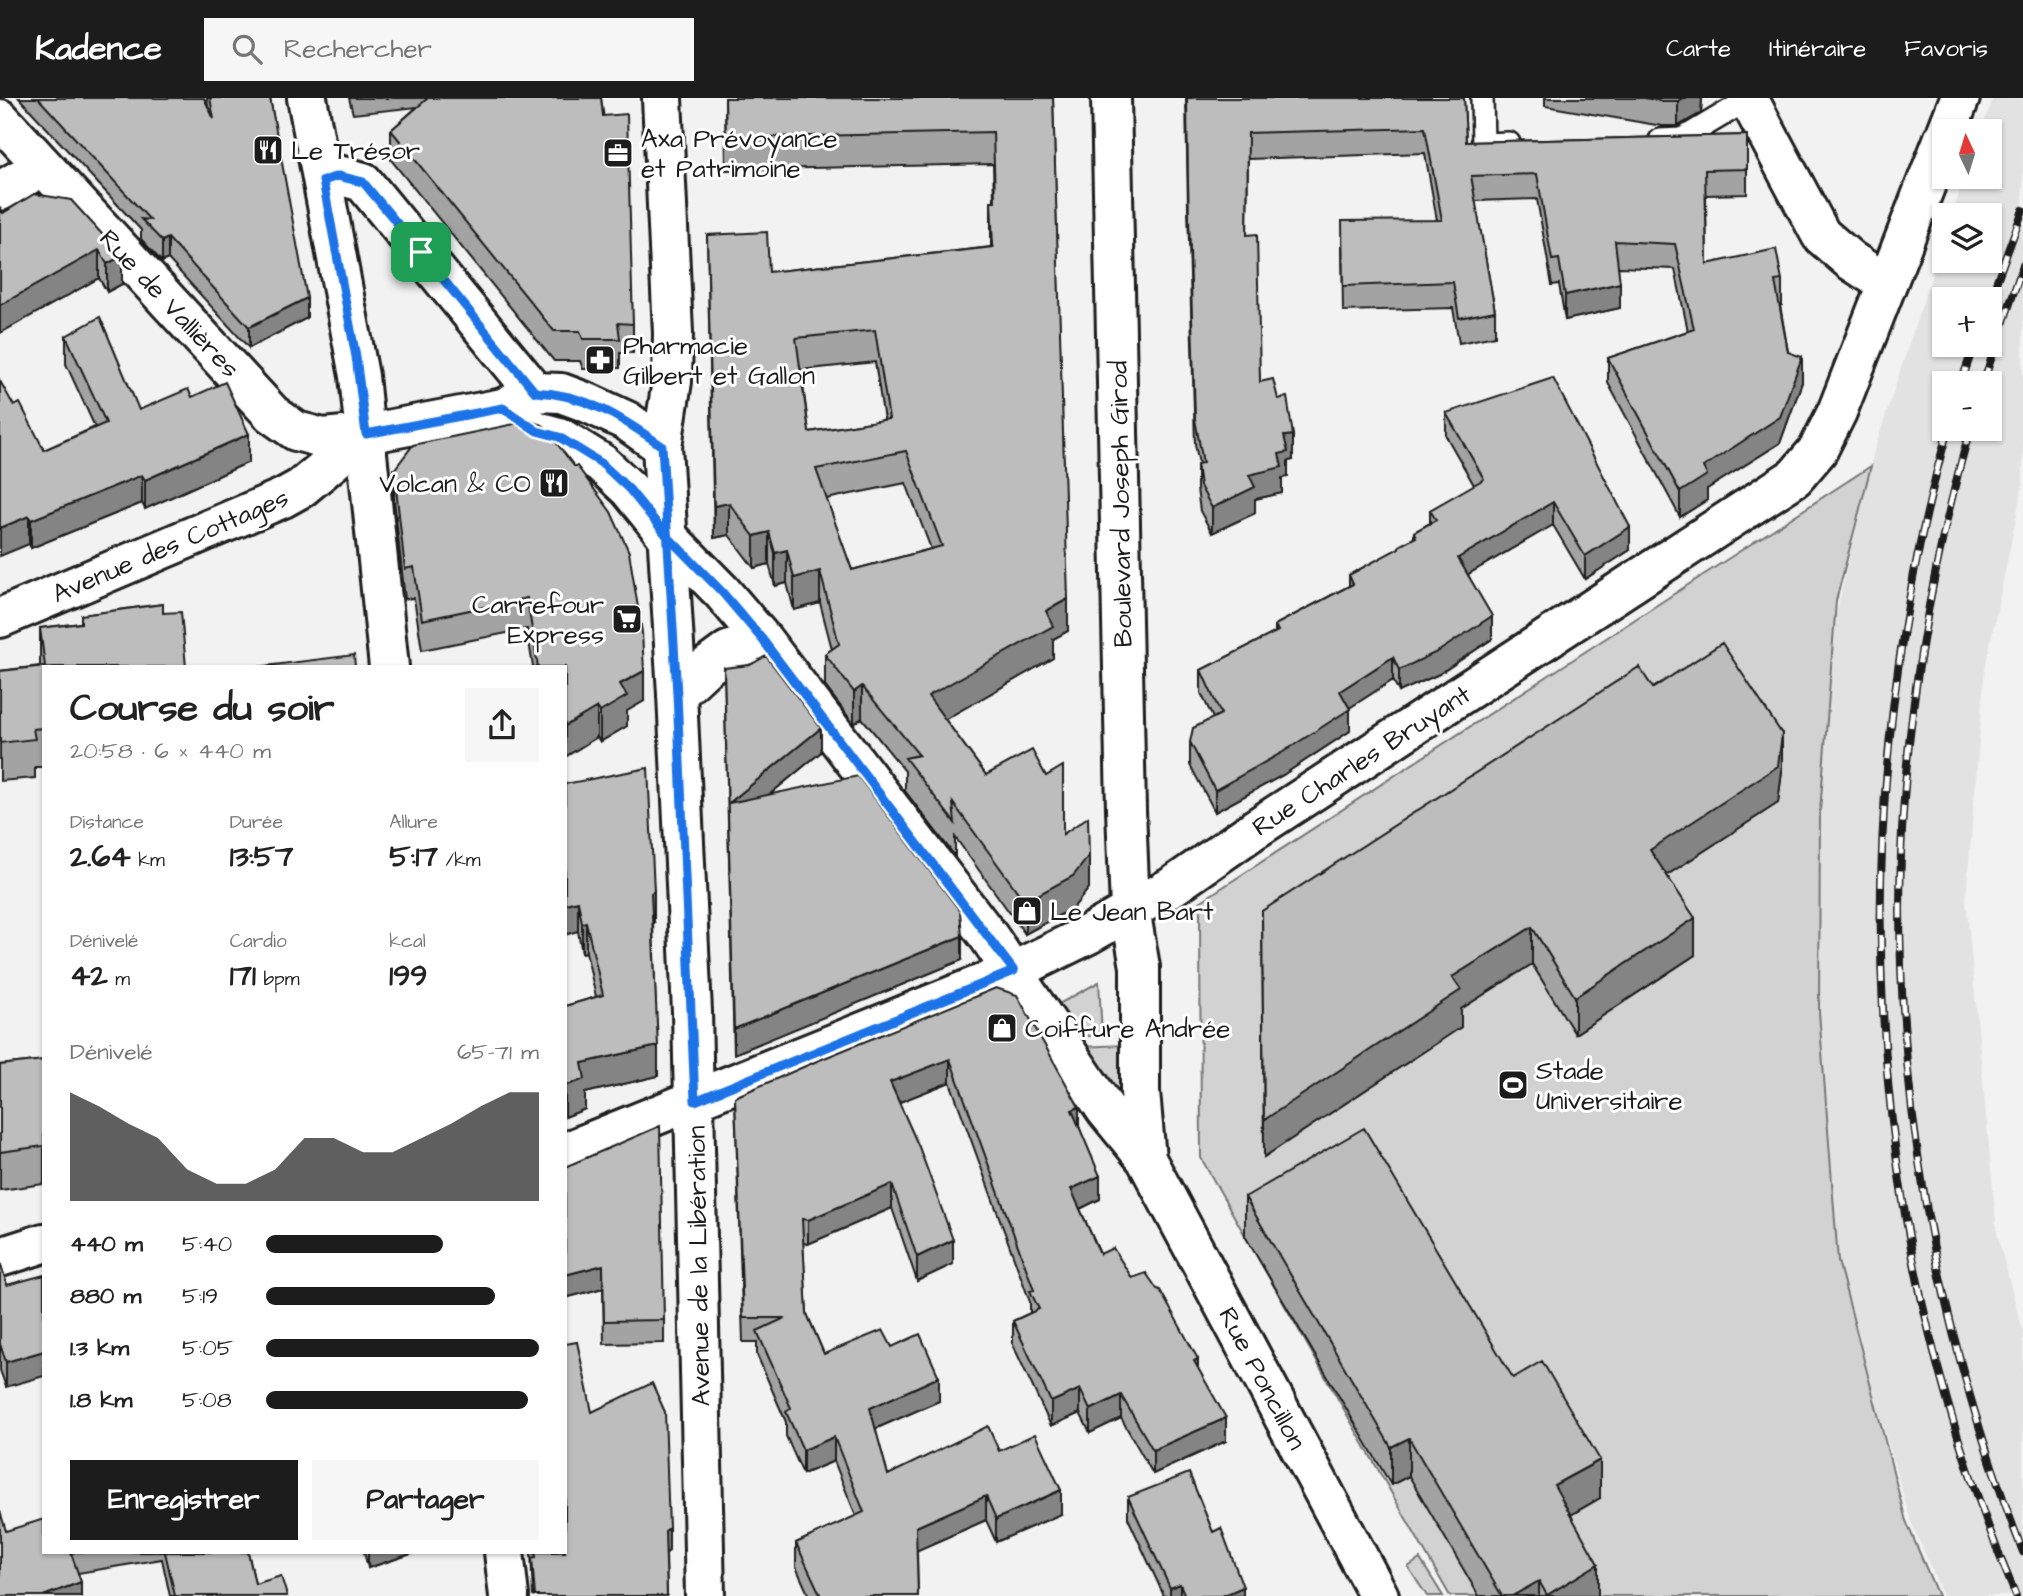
<!DOCTYPE html>
<html lang="fr">
<meta charset="utf-8">
<style>
body{margin:0;font-family:"Architects Daughter",sans-serif;background:#f6f6f6;color:#222;height:100vh;display:flex;flex-direction:column;font-size:26px;white-space:nowrap}
*{box-sizing:border-box;margin:0}
p{font-size:23px;color:#767676}
.icon{flex:none;width:38px;height:38px;fill:none;stroke:currentColor;stroke-width:2;stroke-linecap:round;stroke-linejoin:round}
.map{position:relative;flex:1;overflow:hidden}
.sheet{position:absolute;left:42px;top:567px;width:525px;height:889px;display:flex;flex-direction:column;background:#fff;border-radius:0px;box-shadow:0 2px 5px #0004}
.sheet>*{flex:none}
.needle{width:46px;rotate:356deg}
.fabs{position:absolute;left:1932px;top:21px;display:grid;gap:14px}
.fabs a{display:grid;place-items:center;width:70px;height:70px;border-radius:0px;background:#fff;box-shadow:0 2px 5px #0004;font-size:35px}
.pin{position:absolute;display:grid;place-items:center;width:60px;height:60px;color:#fff;margin:-30px;border-radius:14px;box-shadow:0 4px 10px #0006}
.round{display:grid;place-items:center;flex:none;width:74px;height:74px;border-radius:0px;background:#f6f6f6}
.headline{display:flex;align-items:center;justify-content:space-between;height:119px;padding:0 28px}
h1{font-size:38px;font-weight:700;line-height:52px}
.figures{display:grid;grid-template-columns:repeat(3,1fr);gap:10px;height:119px;padding:7px 28px}
.figures div{display:grid;align-content:center}
.figures b{font-size:30px;font-weight:700}
.figures small{font-size:19px;font-weight:400}
.figures p{font-size:19px}
.chart{height:196px;padding:14px 28px}
.chart p{display:flex;justify-content:space-between}
.chart svg{width:100%;height:126px;margin-top:7px;fill:#1c1c1c;opacity:.7}
.action{display:flex;gap:14px;margin-top:auto;padding:14px 28px}
.action a{flex:1;height:80px;border-radius:0px;background:#1c1c1c;color:#fff;font-size:28px;font-weight:700;line-height:80px;text-align:center}
.action a+a{background:#f6f6f6;color:#222}
ul{padding:0 28px;list-style:none;font-size:23px}
li{display:grid;grid-template-columns:112px 84px 1fr;align-items:center;height:52px}
li i{height:18px;border-radius:9px;background:#1c1c1c}
header{display:flex;align-items:center;gap:42px;box-sizing:border-box;height:98px;padding:0 35px;background:#1c1c1c;color:#fff}
header strong{font-size:33px}
nav{display:flex;gap:38px;margin-inline-start:auto;font-size:24px}
.search{width:490px;height:63px;background:#f6f6f6;display:flex;align-items:center;gap:18px;box-sizing:border-box;padding:0 24px;border-radius:0px;color:#767676;font-size:26px}
.map>svg:first-child{display:block}
</style>
<header>
<strong>Kadence</strong>
<div class="search"><svg class="icon" aria-label="search" viewBox="0 0 24 24"><circle cx="10" cy="10" r="6"/><path d="M15 15l6 6"/></svg>Rechercher</div>
<nav><a>Carte</a><a>Itinéraire</a><a>Favoris</a></nav>
</header>
<div class="map">
<svg width="2023" height="1498" viewBox="0 0 2023 1498">
<rect width="100%" height="100%" fill="#f2f2f2"/>
<filter id="ink" filterUnits="userSpaceOnUse"><feTurbulence type="fractalNoise" baseFrequency=".0143" numOctaves="2"/><feDisplacementMap in="SourceGraphic" scale="14" xChannelSelector="R" yChannelSelector="G"/><feConvolveMatrix kernelMatrix="1 2 1 2 8 2 1 2 1" color-interpolation-filters="sRGB"/></filter>
<g filter="url(#ink)">
<path fill="#e2e2e2" fill-rule="evenodd" d="M1993,0H2023V386L1985,570L1966,801L1997,1135L2023,1235V1498H1943L1911,1424L1838,1173L1815,891L1816,765L1829,547L1874,353L1944,139V163H1990V117H1952L1965,79H1990V33H1981ZM1944,201H1990V247H1944ZM1944,285H1990V331H1944Z"/>
<path fill="#d2d2d2" stroke="#777" stroke-width="2" d="M1871,368L1836,503L1820,714L1819,914L1838,1163L1906,1423L1938,1498H1450L1201,1060L1200,804Z
M1099,884L1102,937L1074,939L1057,907Z
M1124,947L1125,1002L1115,1001L1081,949Z
M1420,1461L1443,1498H1427L1408,1469Z"/>
<g fill="none" stroke-linecap="round" stroke-linejoin="round">
<g stroke="#1c1c1c" stroke-width="26">
<path id="service" d="M1482,0L1483,46L1509,45
M1660,42L1682,41L1749,1"/>
</g>
<g stroke="#1c1c1c" stroke-width="44">
<path id="minor" d="M1111,0L1126,712L1130,811L1140,869V994L1146,1061
M1748,0L1821,137L1850,162L1870,175L1889,181
M0,21L272,316L296,333L323,340L366,336L503,310L535,294L561,295L588,305L627,323L662,348
M1947,33L1960,0
M323,83L338,77L363,84L535,294
M0,93L43,68
M503,310L537,333L559,339L601,365L629,391L667,438L722,494L762,541L989,839L1106,1012L1146,1061L1379,1498
M0,520L283,400L301,390L366,336
M677,596L705,570L728,553L762,541
M565,1054L1014,873L1089,836L1173,788L1255,731L1795,379L1818,352L1837,314L1944,40
M0,1159L44,1145"/>
</g>
<g stroke="#1c1c1c" stroke-width="44">
<path id="primary" d="M307,0L359,278L389,569
M662,0L673,235L672,283L662,348L677,596L692,914L705,1498
M504,1454L509,1498"/>
</g>
<use href="#service" stroke="#fff" stroke-width="21"/>
<use href="#minor" stroke="#fff" stroke-width="38"/>
<use href="#primary" stroke="#fff" stroke-width="38"/>
<g stroke="#1c1c1c" stroke-width="8">
<path id="rail" d="M1990,201L2023,112
M1961,285L1974,247
M1983,285L2023,167
M1948,331C1841,717 1860,1128 2016,1498
M1970,331C1932,466 1906,616 1901,756C1893,993 1937,1234 2023,1454"/>
</g>
<use href="#rail" stroke="#fff" stroke-width="5" stroke-dasharray="16" stroke-linecap="butt"/>
</g>
<path fill="#a3a3a3" stroke="#1c1c1c" stroke-width="2" fill-rule="evenodd" d="M19,0H204L208,9L207,0H270L307,220L249,250L168,161L162,164L141,141V132Z
M349,0H601L633,226V255H620V270L583,271L580,263H554L391,62V32L417,9L353,16Z
M725,0H1053L1068,533L1053,541V560L945,621L986,677L1063,736L1089,790L1073,810L1025,836L955,739V758L905,693V673L862,620L854,626L825,588V556L832,551L820,505L794,512L787,485L775,488L769,466L754,470L729,437L714,440L707,137L769,174L991,149V103H994L993,66L726,72ZM875,264L884,322L809,334L801,272ZM906,385L931,451L852,472L826,401Z
M1186,0H1464L1466,44L1747,37V96L1706,97L1707,166L1782,182V207H1780L1788,254L1802,284L1780,345L1707,391V402L1680,419L1608,285V260L1688,233L1675,171L1618,169L1620,210L1565,222L1559,186L1552,187L1537,101L1475,103L1495,213V238L1459,245L1453,210L1343,213L1342,148L1437,122L1425,55L1248,61L1247,137L1260,284L1293,362L1288,363V379L1282,380V395L1255,401V415L1212,435L1200,413L1197,391V366H1199L1195,346L1188,110Z
M1545,0H1702L1701,15L1678,28H1662L1545,8Z
M71,102L122,186L107,194L99,180L0,235V109L3,115Z
M66,238L139,312L192,299L249,364L145,411L142,405L31,450L29,446L14,308L44,352L95,329L66,266Z
M1446,315L1630,452L1585,481L1553,427L1468,476L1492,541L1439,576L1399,594L1393,582L1349,610L1350,633L1283,677L1215,714L1190,667V644L1213,620L1201,595V572L1275,535V527L1349,488V477L1399,451V448L1414,440V434L1430,425V412L1474,387L1446,338Z
M394,372L644,603L627,613V628L600,644L597,639L565,659V569H533L527,531L422,552L414,500L405,501L394,402Z
M163,506L44,569V669H35V680L0,683V573L40,568V530L81,525V517Z
M724,570L821,654L769,697L962,862L734,956Z
M1653,590L1782,673L1778,705L1667,777L1695,857L1575,936L1532,866L1461,911V929L1264,1059L1262,813Z
M565,686L654,824H653L658,978L585,995V1011L565,1019V908L596,899L586,854L582,855L578,833Z
M996,890L1079,1028L1100,1101L1080,1111L1100,1156L1132,1180L1198,1271L1226,1343L1153,1376L1121,1320L1090,1335L1080,1315L1051,1328L1013,1247V1223L1030,1215V1204L950,984L899,1004L953,1166L917,1183L892,1110L808,1146L803,1145L807,1216L824,1256L892,1249L939,1303L875,1331L888,1377L999,1353L1061,1416L996,1444L986,1422L917,1452L918,1498H809L796,1469V1445L856,1418L834,1363L803,1376L786,1338V1324L757,1257V1244H743L735,999Z
M44,962V1086L0,1092V967Z
M565,1069L664,1222V1245L604,1246L603,1190L565,1200Z
M1245,1099L1513,1280L1600,1400L1571,1417L1598,1498H1479L1409,1378L1391,1387L1245,1138Z
M0,1164L7,1187L6,1289L0,1272Z
M592,1314L669,1453L666,1455L667,1498H533L531,1454H565Z
M1128,1399L1213,1434L1243,1498H1164L1128,1420Z
M6,1433L44,1454H248L255,1486L287,1498H170L162,1461L78,1475L81,1498Z
M364,1454H417L368,1470Z"/>
<path fill="#848484" stroke="#1c1c1c" stroke-width="2" d="M1683,0H1702L1701,15L1678,28V3Z
M168,140V161L162,164V143Z
M99,152V180L0,235V207Z
M122,158V186L107,194V166Z
M1620,185V210L1565,222V197Z
M307,200V220L249,250V229Z
M1802,259V284L1780,345L1707,391V402L1680,419V394Z
M249,336V364L145,411V382Z
M1293,337V362L1288,363V379L1282,380V395L1255,401V415L1212,435V410L1249,377L1279,356L1284,338Z
M142,377V405L31,450V422Z
M1553,404V427L1458,482V460Z
M729,405V437L714,440V408Z
M29,418V446L0,458V430Z
M1630,429V452L1585,481V458Z
M769,434V466L754,470V438Z
M787,452V485L775,488V455Z
M820,473V505L794,512V480Z
M1068,501V533L1053,541V560L928,631V598L1046,513Z
M1492,518V541L1439,576L1399,594V572Z
M1393,559V582L1340,616V593Z
M644,573V603L627,613V628L600,644V614L620,586Z
M862,588V620L854,626V594Z
M597,609V639L565,659V628Z
M1350,611V633L1283,677L1215,714V692Z
M821,630V654L729,730V705Z
M1782,636V673L1778,705L1650,788V752Z
M1089,758V790L1073,810L1025,836V804Z
M654,793V824L651,825V795Z
M578,803V833L565,837V806Z
M1695,820V857L1575,936V899Z
M586,824V854L582,855V825Z
M1532,829V866L1461,911V929L1264,1059V1022L1452,879Z
M962,838V862L734,956V931Z
M658,948V978L585,995V1011L565,1019V988L582,965Z
M950,961V984L890,1008V984Z
M1079,1009V1033L1072,1012Z
M1100,1078V1101L1071,1115V1091Z
M892,1086V1110L808,1146V1122Z
M953,1142V1166L917,1183V1159Z
M603,1167V1190L565,1200V1177Z
M44,1253V1278L6,1289V1264Z
M1198,1261V1285L1194,1263Z
M939,1279V1303L870,1333V1310Z
M1080,1291V1315L1051,1328V1304Z
M1121,1297V1320L1090,1335V1312Z
M1226,1320V1343L1153,1376V1352Z
M834,1339V1363L803,1376V1352Z
M1409,1340V1378L1391,1387V1349Z
M1600,1362V1400L1554,1426V1387Z
M1061,1392V1416L996,1444V1421Z
M986,1398V1422L916,1453V1429Z
M669,1430V1453L665,1456V1433Z
M368,1454H417L368,1470Z
M1598,1466V1498H1547V1497Z
M1539,1483V1498H1512Z
M81,1484V1498H43Z
M1180,1486V1498H1170V1490Z
M1243,1489V1498H1222Z"/>
<path fill="#bdbdbd" stroke="#1c1c1c" stroke-width="2" fill-rule="evenodd" d="M38,0H204L214,21L210,0H270L307,200L249,229L168,140L162,143L141,121L150,122Z
M428,0H601L603,18L627,16L633,226L618,225L620,241H583L580,233H554L391,32Z
M725,0H1053L1068,501L1046,513L1053,528L928,598L986,677L1032,652L1046,678L1063,668V736L1088,719L1089,758L1073,778L1025,804L953,705L955,725L905,660L919,657L862,588L854,594L825,556L839,546L820,473L794,480L787,452L775,455L769,434L754,438L729,405L714,408L707,137L767,134L769,174L993,149L991,103H995L993,34L726,40ZM875,232L889,321L809,334L796,240ZM906,353L942,448L852,472L816,371Z
M1187,0H1464L1466,44L1747,37V71L1705,72L1707,166L1776,151L1782,182L1775,183L1788,254L1802,259L1780,319L1703,369L1707,377L1680,394L1608,260L1694,231L1675,146L1615,143L1620,185L1565,197L1559,161L1552,162L1537,76L1471,78L1495,213L1459,220L1453,184L1343,188L1342,123L1442,122L1425,30L1248,35L1247,137L1257,136L1260,284L1273,281L1278,301L1287,299L1293,337L1284,338L1288,354L1279,356L1282,369L1249,377L1255,389L1212,410L1200,388L1197,366L1203,365L1195,321L1188,85Z
M1644,0H1683L1678,3H1662Z
M34,96L71,102L122,158L107,166L99,152L0,207V109L3,115Z
M100,219L139,312L188,291L192,299L225,284L249,336L145,382L142,377L31,422L29,418L0,430V283L14,308L20,305L44,352L106,325L66,238Z
M1553,280L1630,429L1585,458L1553,404L1458,460L1492,518L1439,553L1399,572L1393,559L1340,593L1350,611L1283,654L1215,692L1190,644L1193,630L1221,616L1201,572L1278,533L1275,527L1353,486L1349,477L1399,450V448L1416,439L1414,434L1436,422L1430,412L1484,381L1446,315Z
M529,323L543,327L574,368H577L611,414L629,454L642,534L644,573L620,586L627,598L600,614L597,609L565,628V569H538L527,500L422,522L414,469L405,471L394,372L413,347Z
M163,506V515L181,514L186,569H44V630L33,631L35,641L0,645V573L45,568L40,530L81,525V517Z
M1722,545L1782,636L1778,668L1650,752L1695,820L1575,899L1532,829L1452,879L1461,892L1264,1022L1262,813L1639,569L1653,590Z
M354,557L355,569H257Z
M766,558L821,630L729,705L858,678L960,813L962,838L734,931L724,570L750,567Z
M648,670L654,793L651,795L658,948L582,965L585,981L565,988V908L603,897L586,824L582,825L578,803L565,806V686Z
M996,890L1017,897L1079,1009L1072,1012L1100,1078L1071,1091L1100,1156L1113,1150L1132,1180L1146,1175L1157,1191L1160,1192L1198,1261L1194,1263L1226,1320L1153,1352L1121,1297L1090,1312L1080,1291L1051,1304L1013,1223L1039,1211L1030,1193L1034,1192L950,961L890,984L919,1049L953,1142L917,1159L892,1086L808,1122L802,1121L807,1216L824,1256L883,1232L892,1249L920,1236L939,1279L870,1310L888,1377L988,1328L999,1353L1035,1336L1061,1392L996,1421L986,1398L916,1429L918,1498H816L820,1496L796,1445L864,1414L834,1339L803,1352L786,1314L791,1310L757,1233L785,1220H743L735,999L817,963Z
M44,962V1048L0,1054V967Z
M660,1028L664,1222L604,1223L603,1167L565,1177V1069Z
M1364,1030L1513,1280L1542,1263L1600,1362L1554,1387L1598,1466L1547,1497L1539,1483L1512,1498H1502L1409,1340L1391,1349L1245,1099Z
M0,1164L7,1187L44,1177V1253L6,1264L0,1246Z
M577,1244L592,1314L652,1285L665,1314L669,1430L665,1433L667,1498H535L532,1460L536,1459L535,1454H565V1246Z
M1189,1375L1213,1434L1221,1430L1243,1489L1222,1498H1185L1180,1486L1170,1490L1128,1399Z
M0,1413L6,1433L44,1421V1454H75L71,1455L81,1484L43,1498H0Z
M165,1454H248L255,1486L281,1478L287,1498H175Z"/>
</g>
<g fill="none" stroke-linecap="round" stroke-linejoin="round" filter="url(#ink)">
<g stroke="#fff" stroke-width="14">
<path id="route" d="M421,154L535,294C586,296 622,320 662,348L677,596L695,1003L1014,873L762,541L722,494L667,438L629,391L601,365L559,339L537,333L503,310L366,336L356,259L323,83L338,78L363,84L421,154"/>
</g>
<use href="#route" stroke="#1a73e8" stroke-width="9"/>
</g>
<defs>
<g id="restaurant-square" transform="scale(1.575)"><rect x="-9" y="-9" width="18" height="18" rx="4" fill="#1c1c1c" stroke="#fff"/><path d="M-5-6h1v4h1v-4h1v4h1v-4h1v5L-1.5 .5V6h-2V.5L-5-1ZM5-6V6H3V1.5H1.5Q1.5-4 5-6Z" fill="#fff"/></g>
<g id="office-square" transform="scale(1.575)"><rect x="-9" y="-9" width="18" height="18" rx="4" fill="#1c1c1c" stroke="#fff"/><path d="M-6-3h4V-5.5h4V-3h4V5H-6ZM-1-4.5V-3h2v-1.5ZM-6 0V1H6V0Z" fill="#fff"/></g>
<g id="pharmacy-square" transform="scale(1.575)"><rect x="-9" y="-9" width="18" height="18" rx="4" fill="#1c1c1c" stroke="#fff"/><path d="M-2-6h4v4h4v4h-4v4h-4v-4h-4v-4h4Z" fill="#fff"/></g>
<g id="supermarket-square" transform="scale(1.575)"><rect x="-9" y="-9" width="18" height="18" rx="4" fill="#1c1c1c" stroke="#fff"/><path d="M-6-5.5h2.5l.6 2H6L4.5 2H-2.5L-4.4-4H-6ZM-1.5 3.2a1.3 1.3 0 1 0 .1 0ZM3 3.2a1.3 1.3 0 1 0 .1 0Z" fill="#fff"/></g>
<g id="shop-square" transform="scale(1.575)"><rect x="-9" y="-9" width="18" height="18" rx="4" fill="#1c1c1c" stroke="#fff"/><path d="M-5-2.5h2.3a2.7 3.5 0 0 1 5.4 0H5L5.5 6h-11ZM-1.5-2.5h3a1.5 2.3 0 0 0-3 0Z" fill="#fff"/></g>
<g id="stadium-square" transform="scale(1.575)"><rect x="-9" y="-9" width="18" height="18" rx="4" fill="#1c1c1c" stroke="#fff"/><path d="M0-5a6.5 5 0 1 0 0 10a6.5 5 0 1 0 0-10ZM-3.5-1.8h7v3.6h-7Z" fill="#fff"/></g>
</defs>
<g fill-rule="evenodd">
<use href="#restaurant-square" x="268" y="52"/>
<use href="#office-square" x="618" y="55"/>
<use href="#pharmacy-square" x="600" y="262"/>
<use href="#restaurant-square" x="554" y="385"/>
<use href="#supermarket-square" x="627" y="521"/>
<use href="#shop-square" x="1027" y="813"/>
<use href="#shop-square" x="1002" y="930"/>
<use href="#stadium-square" x="1513" y="987"/>
</g>
<g text-anchor="middle" stroke-width="6" stroke-linejoin="round" paint-order="stroke">
<g font-size="26" fill="#1c1c1c" stroke="#fff" text-anchor="start">
<text x="641" y="49">Axa Prévoyance<tspan x="641" dy="30">et Patrimoine</tspan></text>
<text x="291" y="61">Le Trésor</text>
<text x="623" y="256">Pharmacie<tspan x="623" dy="30">Gilbert et Gallon</tspan></text>
<text x="531" y="394" text-anchor="end">Volcan &amp; CO</text>
<text x="604" y="515" text-anchor="end">Carrefour<tspan x="604" dy="30">Express</tspan></text>
<text x="1050" y="822">Le Jean Bart</text>
<text x="1025" y="939">Coiffure Andrée</text>
<text x="1536" y="981">Stade<tspan x="1536" dy="30">Universitaire</tspan></text>
</g>
<g font-size="26" fill="#1c1c1c" stroke="#fff">
<text transform="translate(170 205) rotate(47)" y="9">Rue de Vallières</text>
<text transform="translate(1120 406) rotate(-91)" y="9">Boulevard Joseph Girod</text>
<text transform="translate(170 447) rotate(-23)" y="9">Avenue des Cottages</text>
<text transform="translate(1361 662) rotate(-33)" y="9">Rue Charles Bruyant</text>
<text transform="translate(698 1168) rotate(-91)" y="9">Avenue de la Libération</text>
<text transform="translate(1263 1280) rotate(62)" y="9">Rue Poncillon</text>
</g>
</g>
</svg>
<div class="fabs">
<a><svg class="needle" viewBox="-14 -14 28 28"><path d="M0-13l5 13h-10z" fill="#e53935"/><path d="M0 13l5-13h-10z" fill="#767676"/></svg></a>
<a><svg class="icon" aria-label="layers" viewBox="0 0 24 24"><path d="M12 4l9 5-9 5-9-5zM3 14l9 5 9-5"/></svg></a>
<a>+</a>
<a>−</a>
</div>
<div class="pin" style="left:421px;top:154px;background:#1e9e55"><svg class="icon" aria-label="arrive" viewBox="0 0 24 24"><path d="M6 21V4h12l-3 4 3 4H6"/></svg></div>
<section class="sheet">
<div class="headline"><div><h1>Course du soir</h1><p>20:58 · 6 × 440 m</p></div><a class="round"><svg class="icon" aria-label="share" viewBox="0 0 24 24"><path d="M12 15V3M7 8l5-5 5 5M5 13v7h14v-7"/></svg></a></div>
<div class="figures">
<div><p>Distance</p><b>2.64<small> km</small></b></div>
<div><p>Durée</p><b>13:57</b></div>
<div><p>Allure</p><b>5:17<small> /km</small></b></div>
</div>
<div class="figures">
<div><p>Dénivelé</p><b>42<small> m</small></b></div>
<div><p>Cardio</p><b>171<small> bpm</small></b></div>
<div><p>kcal</p><b>199</b></div>
</div>
<div class="chart"><p><span>Dénivelé</span>65–71 m</p>
<svg viewBox="0 0 160 44" preserveAspectRatio="none"><path d="M0 44V6L10 11L20 17L30 22L40 33L50 38L60 38L70 33L80 22L90 22L100 27L110 27L120 22L130 17L140 11L150 6L160 6V44z"/></svg>
</div>
<ul>
<li><b>440 m</b>5:40<i style="width:65%"></i></li>
<li><b>880 m</b>5:19<i style="width:84%"></i></li>
<li><b>1.3 km</b>5:05<i style="width:100%"></i></li>
<li><b>1.8 km</b>5:08<i style="width:96%"></i></li>
</ul>
<div class="action"><a>Enregistrer</a><a>Partager</a></div>
</section>
</div>
